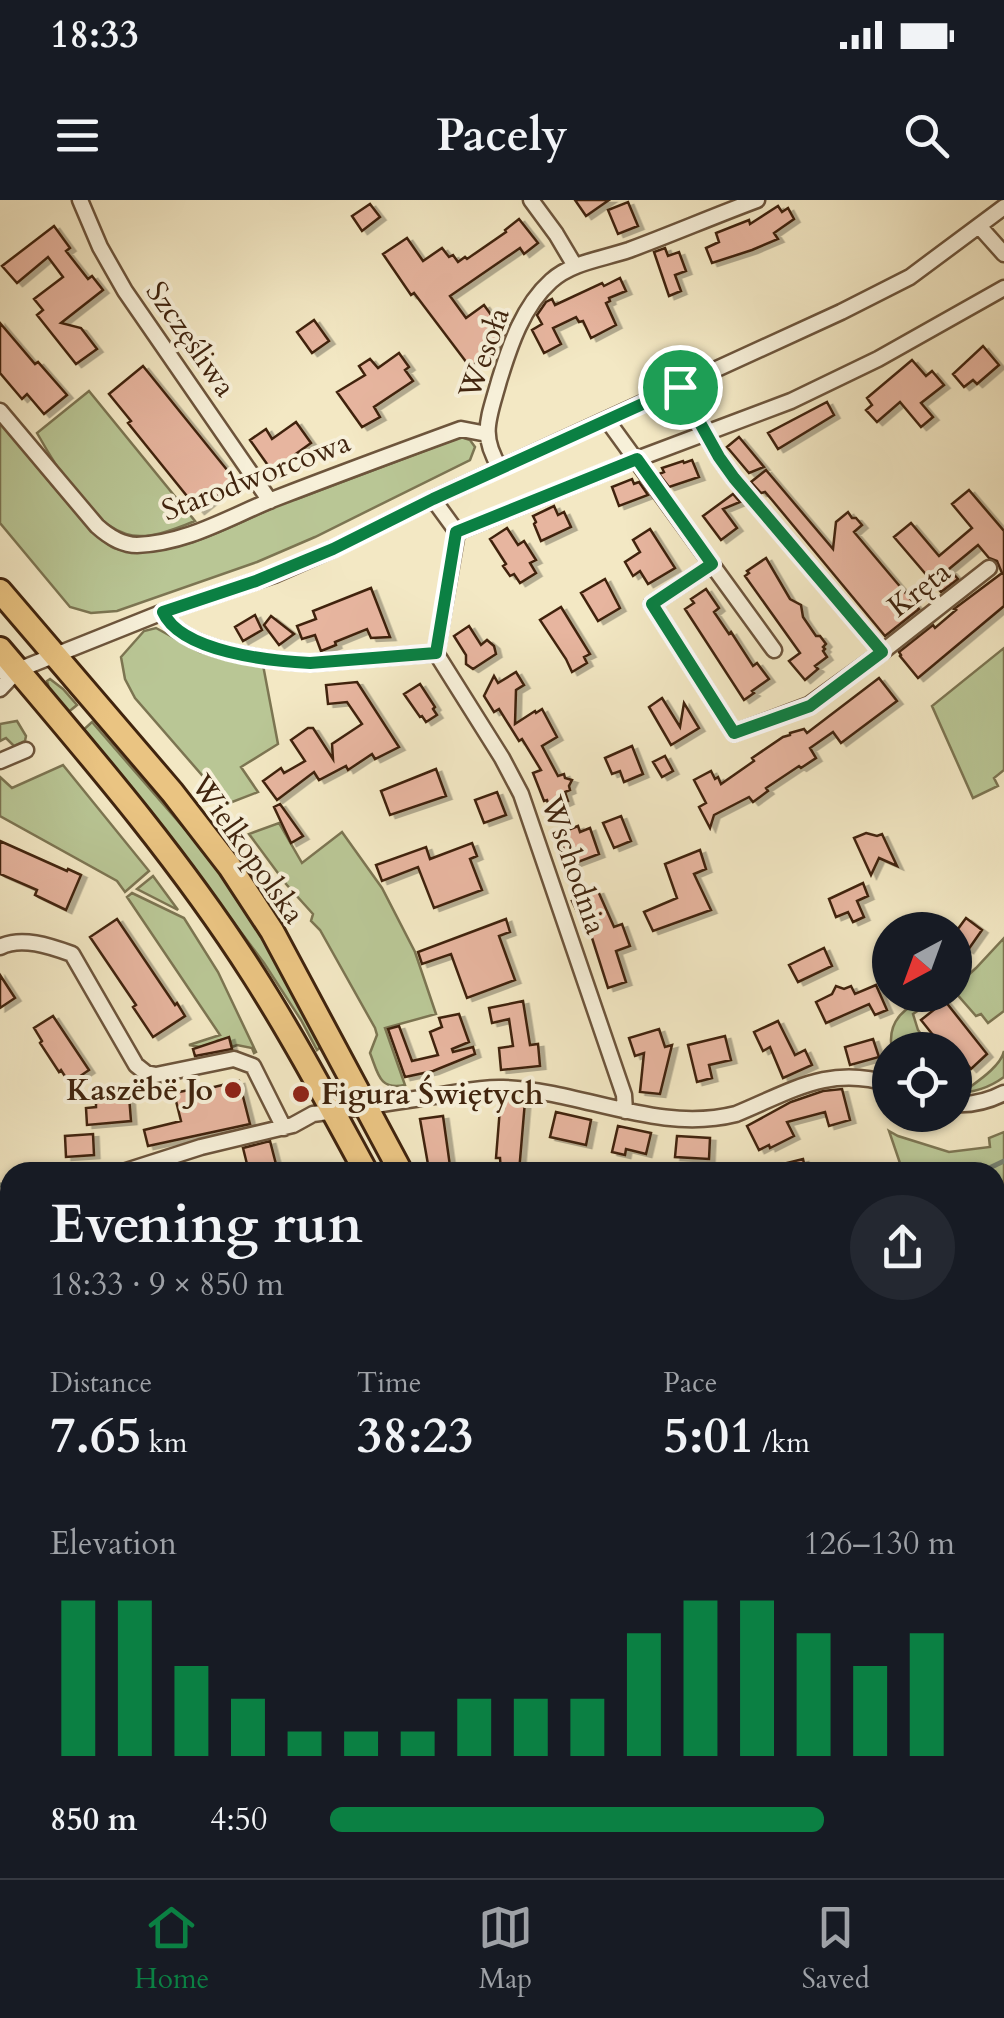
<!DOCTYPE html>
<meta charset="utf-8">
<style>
body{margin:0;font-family:Cardo,serif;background:#242831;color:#f1f3f6;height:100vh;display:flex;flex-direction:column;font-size:38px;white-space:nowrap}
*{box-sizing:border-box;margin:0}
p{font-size:32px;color:#9ea1a6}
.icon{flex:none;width:55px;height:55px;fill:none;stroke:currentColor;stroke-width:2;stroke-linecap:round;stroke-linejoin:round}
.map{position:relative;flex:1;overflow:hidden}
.sheet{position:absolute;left:0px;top:962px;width:1005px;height:718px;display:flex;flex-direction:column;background:#171b24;border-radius:30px 30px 0 0;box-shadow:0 2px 8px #0004}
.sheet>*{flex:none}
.needle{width:65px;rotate:221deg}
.controls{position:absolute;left:872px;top:712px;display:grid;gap:20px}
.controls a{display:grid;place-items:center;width:100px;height:100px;border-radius:50%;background:#171b24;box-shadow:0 2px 8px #0004;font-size:50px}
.pin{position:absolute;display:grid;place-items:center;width:85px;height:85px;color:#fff;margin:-42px;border:5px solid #fff;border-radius:50%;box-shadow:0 2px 10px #0007}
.round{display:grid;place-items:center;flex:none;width:105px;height:105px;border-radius:52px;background:#242831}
.overview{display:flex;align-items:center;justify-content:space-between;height:170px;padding:0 50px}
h1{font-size:55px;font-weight:600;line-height:75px}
.metrics{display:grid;grid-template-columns:repeat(3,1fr);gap:15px;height:170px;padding:10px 50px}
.metrics div{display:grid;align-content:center}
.metrics b{font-size:50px;font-weight:600}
.metrics small{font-size:28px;font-weight:400}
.metrics p{font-size:28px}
.chart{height:280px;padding:20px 50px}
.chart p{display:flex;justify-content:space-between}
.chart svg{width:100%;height:180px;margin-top:10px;stroke:#0b8043;stroke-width:6}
ul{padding:0 50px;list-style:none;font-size:32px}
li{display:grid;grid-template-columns:160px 120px 1fr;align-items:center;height:75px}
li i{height:25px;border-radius:12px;background:#0b8043}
.status{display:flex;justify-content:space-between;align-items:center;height:70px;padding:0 50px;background:#171b24;direction:ltr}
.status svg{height:28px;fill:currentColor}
header{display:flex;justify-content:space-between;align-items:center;height:130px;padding:0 50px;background:#171b24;font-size:45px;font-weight:600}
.tabs{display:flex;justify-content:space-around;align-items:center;height:140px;border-top:2px solid #363941;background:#171b24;font-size:28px;color:#9ea1a6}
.tabs a{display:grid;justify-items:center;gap:5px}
.tabs .current{color:#0b8043}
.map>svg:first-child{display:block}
</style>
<div class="status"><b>18:33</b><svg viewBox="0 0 49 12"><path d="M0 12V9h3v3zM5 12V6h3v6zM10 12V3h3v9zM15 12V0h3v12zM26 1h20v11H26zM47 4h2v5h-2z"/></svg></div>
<header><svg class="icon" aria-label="menu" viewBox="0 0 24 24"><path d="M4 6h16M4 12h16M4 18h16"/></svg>Pacely<svg class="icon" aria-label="search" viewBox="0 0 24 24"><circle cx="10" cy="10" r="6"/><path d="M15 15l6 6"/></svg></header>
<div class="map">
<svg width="1004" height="1678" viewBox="0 0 1004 1678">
<defs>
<filter id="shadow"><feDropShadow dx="5.5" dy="3" stdDeviation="0" flood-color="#0004"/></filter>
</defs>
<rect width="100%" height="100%" fill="#f3e8c4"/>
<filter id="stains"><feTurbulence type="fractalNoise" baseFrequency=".002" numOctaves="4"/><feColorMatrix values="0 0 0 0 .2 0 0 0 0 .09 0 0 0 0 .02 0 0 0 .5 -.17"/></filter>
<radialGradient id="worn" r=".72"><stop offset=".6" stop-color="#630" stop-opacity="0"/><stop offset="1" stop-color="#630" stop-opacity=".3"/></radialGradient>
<path fill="#b9c695" stroke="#7c7552" stroke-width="2.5" d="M89,191L195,321C176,329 146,341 126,334C89,322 55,265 37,233Z
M0,221C19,244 94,341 114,348C160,364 229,328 270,309L277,303L297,299L461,237L470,240L475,247L470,260L315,337L257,362L117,411L91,413L70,407L0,323Z
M156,428L200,452L263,465L278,544L241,567L258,592L227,604L135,498L125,479L121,457L144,431Z
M1004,448V570L994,578L998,586L973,598L932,506Z
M50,479L63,489L77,505L66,514L51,495L47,481Z
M17,521L26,536L25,541L14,546L6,538L0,541V524Z
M92,522L229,680L245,705L323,845L317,850L301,820L264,763L155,617L81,532Z
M63,565L149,671L125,692L117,681L0,616V577L12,588Z
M279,623L302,663L342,632L382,688L415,752L436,814L385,828L405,885C379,891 378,873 370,853L377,835L375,828L320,730L311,721L313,714L286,684L249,634Z
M153,676L178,710L137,689Z
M132,693L184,718L218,772L256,852L254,853L252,848L237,845L232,847L229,838L217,841L219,853L210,844L200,847L189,845L220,835L127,697Z
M1004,738V811L988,823L981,814L976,816L955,792V787L976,768Z
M932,795H941L913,814L918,830L933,850H892C886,820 906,806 932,795Z
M1004,851V877C989,888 973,893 955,893V885L970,887C981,879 1001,865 1004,851Z
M889,931L898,936L949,952L990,947L989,938L1004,932V1103L995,1110V972H903Z
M10,1319V1373L0,1363V1329Z
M0,1370L10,1381V1413L0,1414Z
M0,1658L7,1663L10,1659V1670H74L66,1678H0Z
M74,1670H139L144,1678H83Z
M411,1670H718L721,1678H418Z"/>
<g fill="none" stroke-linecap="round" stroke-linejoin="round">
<path stroke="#778272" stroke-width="5" d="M981,972L1004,961
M0,985L10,984"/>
</g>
<path fill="#e7b59f" stroke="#40240e" stroke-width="2.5" filter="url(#shadow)" d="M575,0H609L586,16Z
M628,2L638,26L618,34L608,10Z
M370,4L380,17L362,31L352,16Z
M778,6L782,12L788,8L794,19L774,33L778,39L752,50L712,63L706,48L719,42L716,33L749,20L750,24Z
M519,19L538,43L524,54L520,48L450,96L466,118L484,105L504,133L499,146L470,167L414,93L411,95L383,54L407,38L423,61L442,48L449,57L453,55L458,62L465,57L467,59L506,32L505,30Z
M54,26L70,48L66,51L88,79L92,76L103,90L61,123L81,128L97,149L76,164L37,115L43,110L34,99L63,77L48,57L17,83L2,66Z
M665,48L668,56L679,52L686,71L675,75L681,91L669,96L654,52Z
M620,78L626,91L609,98L610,101L606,103L616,125L591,138L583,121L579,122L576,117L553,128L561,144L544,153L532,130L542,124L537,115L546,102L552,99L555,105L602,83L604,86Z
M314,120L329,141L312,153L297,132Z
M0,123L35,164L38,162L67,195L44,214L27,194L22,199L0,173Z
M983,146L999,165L977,184L973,180L964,187L953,174Z
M399,153L409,167L405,170L413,181L374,207L380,217L362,227L337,192L365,175L359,166L370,159L378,168Z
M912,160L926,176L932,171L944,185L921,203L933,217L921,227L900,202L877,222L866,210L872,205L867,198Z
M143,166L236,281L199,311L128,223L131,221L109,194Z
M827,202L834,215L778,249L768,233Z
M296,222L311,243L272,271L250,240L266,229L272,239Z
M739,237L764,267L749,273L727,247Z
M692,260L699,277L669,287L659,274L664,272L662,268L683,261L684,263Z
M766,270L833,349L836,322L848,312L852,318H856L862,325L854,332L919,409L885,436L772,300L765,292L761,293L751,282Z
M632,279L634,284L639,282L648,295L619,306L612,287Z
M969,290L1004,331V406L918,478L900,456L901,455L899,452L933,425L935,428L956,410L954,409L1002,373L997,361L989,358L978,345L949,369L958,379L941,392L894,337L911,323L939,356L972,328L952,304Z
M733,294L740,302L723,309L737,328L721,340L703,316Z
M554,306L558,315L564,312L571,327L541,341L534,324L536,322L533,316Z
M507,328L518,345L524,341L536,360L530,363L536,373L520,383L514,374L510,376L503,366L506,364L490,339Z
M650,329L675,368L648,384L640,371L633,376L625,362L640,352L633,340Z
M766,358L790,399L801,405L803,417L816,436H820L826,444L823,447L825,449L823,451L827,457L815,466L818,469L805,480L789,461L800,453L745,376L749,373L747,371Z
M605,379L620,408L598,421L581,393Z
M371,388L390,437L371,438L367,429L335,442L336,445L321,451L315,435L302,439L297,426L316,419L313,411Z
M706,389L719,408L714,412L729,434L731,432L753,466L757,463L769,479L752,491L754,493L744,500L685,409L694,403L691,399Z
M561,407L590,454L584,457L587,463L572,472L566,459L540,420Z
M255,415L262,430L243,441L235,427Z
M271,416L294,434L279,445L264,425Z
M469,426L481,445L487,440L494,446L496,454L473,469L466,464V455L454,436Z
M516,472L524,485L516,490L515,524L535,511L536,513L542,509L557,537L542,546L558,576L564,574L565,578L572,580L569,586L570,590L565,592L568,601L550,609L547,600L544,601L533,573L541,570L522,539L519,541L499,509L494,512L484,496L494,476L498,483Z
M879,478L897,501L841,543L833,532L810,548L816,558L801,568L799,566L766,588L768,591L753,602L749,597L714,615L710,628L699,607L706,603L694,580L711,571L715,579L718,577L721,584L754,561L752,558L783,537L790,535V533L804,529L807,533Z
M357,482L399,547L375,559L372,554L348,570L346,566L319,580L314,572L277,600L263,581L281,568L284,573L305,561L291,540L308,528H313L333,559L332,544L362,524L347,502L328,504L326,485Z
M420,484L435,507L433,509L437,515L426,522L422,516L420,517L404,494Z
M662,498L680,527L684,503L699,528L671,545L649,507Z
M632,546L643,574L624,582L620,571L612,574L605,558Z
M665,556L673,571L662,577L653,562Z
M436,569L446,596L390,615L381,591Z
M497,592L506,615L484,623L475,600Z
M280,604L303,636L291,643L274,607Z
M621,616L631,641L614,648L603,623Z
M578,626L580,632L590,628L599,654L570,665L558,634Z
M866,633L877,636L882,634L897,666L879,658L871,675L854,638Z
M0,641L67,671L68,669L81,675L66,710L39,697L35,695L37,690L0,674Z
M472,643L477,656L470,659L482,690L434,708L418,667L382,681L376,665L426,647L430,659Z
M700,650L706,669L694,674L711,710L653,731L644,712L677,698L665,664Z
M863,683L868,696L857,701L864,717L853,722L848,712L836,717L829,699Z
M598,691L614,727L622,724L630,746L616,751L626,782L608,788L585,716L580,718L572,701Z
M966,718L982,730L968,750L955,741V733Z
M117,719L175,805L177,803L185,816L153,837L133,807L136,805L90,737Z
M506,719L510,732L499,736L515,780L467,798L451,754L422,764L418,752Z
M824,748L832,766L798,782L789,765Z
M0,775L15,798L0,808Z
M876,785L887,810L875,815L869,804L826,823L816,802L832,794L836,786L844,789L851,786L855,794Z
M523,801L530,845L538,844L540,866L501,870L499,848L513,846L509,819L492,823L489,808Z
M945,801L987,854L971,869L967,864L960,870L955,863V850H945L921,820Z
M459,814L469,842L452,849L453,852L473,847L475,854L433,871L405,877L388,829L399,826L412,861L438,855L430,832L442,827L439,818Z
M53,816L89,870L73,881H68L61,870L59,872L40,843L42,841L34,828Z
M778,821L795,855L805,850L812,865L783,878L770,847L763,851L754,832Z
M659,829L665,847L672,845L660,894L640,892L644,853L635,856L629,838Z
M725,836L731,860L709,865L712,878L697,882L688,845Z
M229,837L232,849L195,856L193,849Z
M873,839L879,857L850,865L845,847Z
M239,881L250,924L148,946L144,930L181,921L174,893L189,890L212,897L210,888Z
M842,889L850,920L829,926L825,912L787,922L794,936L770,948L769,945L759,950L747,926L791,902L823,891Z
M129,896L131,921L87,925L86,908L96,907V898Z
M505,899L525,901L519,972H501L500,958H496L500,908H504Z
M556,912L591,920L586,945L550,937Z
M443,916L450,966L429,970L420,919Z
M618,926L651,933L646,954L626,949L625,955L612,952Z
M93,934L94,955L66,957L65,936Z
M677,936L710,938L709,959L675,957Z
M270,941L278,972H249L243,948Z
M803,959L806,972H768L767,968Z"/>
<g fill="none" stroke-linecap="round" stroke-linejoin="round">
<g stroke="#6d553c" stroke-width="19">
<path id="street" d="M80,0L100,47L125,91L270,301
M531,0L556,34L575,66
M979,26L1004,54
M680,187L719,257L734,278L882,452L989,368
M0,211L97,326C108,336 122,345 137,345C188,343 229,317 274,299C336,275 398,252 461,229L487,234
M607,220L774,450
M500,268C479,234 489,218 499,181C510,145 523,106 551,81C572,62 603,59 629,50C672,34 714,16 757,0
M433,299L457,332
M457,332L436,453L502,558L521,594L624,895L625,911
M457,332L637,259L791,201L878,159L1004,88
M712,364L652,404L734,533L809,505L882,452
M163,412C181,452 270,461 310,463L436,453
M0,471L18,470L163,412L274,375L333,349L433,299L841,112L910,77L1004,7
M0,489L18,470
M0,561L26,550
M0,747C21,736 50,746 72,754L136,865L146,873L156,875L234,859L253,866L284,928
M955,904C973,905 989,901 1004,893
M123,972L201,947L293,925L313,914C354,909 394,902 434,896C457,893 480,887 503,888C581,890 657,934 736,914C792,891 829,865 890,884
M0,1069L10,1070
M995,1120L1004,1113
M995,1377L1004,1335
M995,1404L1004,1419
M995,1438L998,1449L1004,1457
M0,1452L10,1451
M297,1670L302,1678"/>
</g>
<g stroke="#40240e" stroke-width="28">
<path id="primary" d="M0,391L172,592L230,667L272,731L401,972
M0,449C89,554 179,658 253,774C294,838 330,906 366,972
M811,1670L819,1678
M865,1670L873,1678"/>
</g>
<use href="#street" stroke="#f7f0d9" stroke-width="14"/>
<use href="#primary" stroke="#eac482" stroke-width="22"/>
</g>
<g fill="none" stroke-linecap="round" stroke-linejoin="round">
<g stroke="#fff" stroke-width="20">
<path id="route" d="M680,187L719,257L734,278L882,452L810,506L734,533L652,404L712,364L637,259L456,332L436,453L310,463C270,461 181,452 163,412L256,381L333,349L433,299Z"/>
</g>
<use href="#route" stroke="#0b8043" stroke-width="12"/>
</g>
<g fill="#8f2418" stroke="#f7f0d9" stroke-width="4">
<circle cx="233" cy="890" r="10"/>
<circle cx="301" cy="894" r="10"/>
</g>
<g text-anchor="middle" stroke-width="8" stroke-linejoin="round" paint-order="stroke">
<g font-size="30" fill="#40240e" stroke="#f7f0d9">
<text transform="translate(191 139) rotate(55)" y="10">Szczęśliwa</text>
<text transform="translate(484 153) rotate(-70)" y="10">Wesoła</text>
<text transform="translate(256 276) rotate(-21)" y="10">Starodworcowa</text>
<text transform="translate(919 389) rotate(-38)" y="10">Kręta</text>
<text transform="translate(248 649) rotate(55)" y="10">Wielkopolska</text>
<text transform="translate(574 665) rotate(71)" y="10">Wschodnia</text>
</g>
<g font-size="30" font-weight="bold" fill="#40240e" stroke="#f7f0d9" text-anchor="end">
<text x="213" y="900">Kaszëbë Jo</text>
<text x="321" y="904" text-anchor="start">Figura Świętych</text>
</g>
</g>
<rect width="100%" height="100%" filter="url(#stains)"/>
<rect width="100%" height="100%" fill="url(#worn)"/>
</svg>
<div class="controls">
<a><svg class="needle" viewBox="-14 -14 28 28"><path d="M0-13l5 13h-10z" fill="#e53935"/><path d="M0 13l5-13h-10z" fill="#9ea1a6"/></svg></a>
<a><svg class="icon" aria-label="locate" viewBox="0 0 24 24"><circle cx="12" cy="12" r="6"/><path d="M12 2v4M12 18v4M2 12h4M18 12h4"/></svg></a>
</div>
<div class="pin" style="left:680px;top:187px;background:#1e9e55"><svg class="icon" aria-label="arrive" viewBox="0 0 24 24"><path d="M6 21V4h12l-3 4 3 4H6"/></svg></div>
<section class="sheet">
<div class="overview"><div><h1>Evening run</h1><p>18:33 · 9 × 850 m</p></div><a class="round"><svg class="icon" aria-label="share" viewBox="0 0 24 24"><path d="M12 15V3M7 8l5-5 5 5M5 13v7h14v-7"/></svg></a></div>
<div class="metrics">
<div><p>Distance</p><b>7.65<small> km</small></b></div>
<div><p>Time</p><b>38:23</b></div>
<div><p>Pace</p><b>5:01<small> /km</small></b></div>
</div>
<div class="chart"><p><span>Elevation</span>126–130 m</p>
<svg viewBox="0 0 160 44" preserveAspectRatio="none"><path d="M5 44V6M15 44V6M25 44V22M35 44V30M45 44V38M55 44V38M65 44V38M75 44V30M85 44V30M95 44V30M105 44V14M115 44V6M125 44V6M135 44V14M145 44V22M155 44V14"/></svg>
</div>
<ul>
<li><b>850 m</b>4:50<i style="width:79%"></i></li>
</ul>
</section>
</div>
<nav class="tabs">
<a class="current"><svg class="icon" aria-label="home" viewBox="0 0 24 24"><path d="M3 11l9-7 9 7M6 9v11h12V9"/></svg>Home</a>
<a><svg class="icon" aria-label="map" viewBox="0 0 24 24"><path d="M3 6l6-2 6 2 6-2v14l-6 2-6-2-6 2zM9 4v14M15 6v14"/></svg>Map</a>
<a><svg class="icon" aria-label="saved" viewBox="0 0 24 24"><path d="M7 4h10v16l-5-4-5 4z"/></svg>Saved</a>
</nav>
